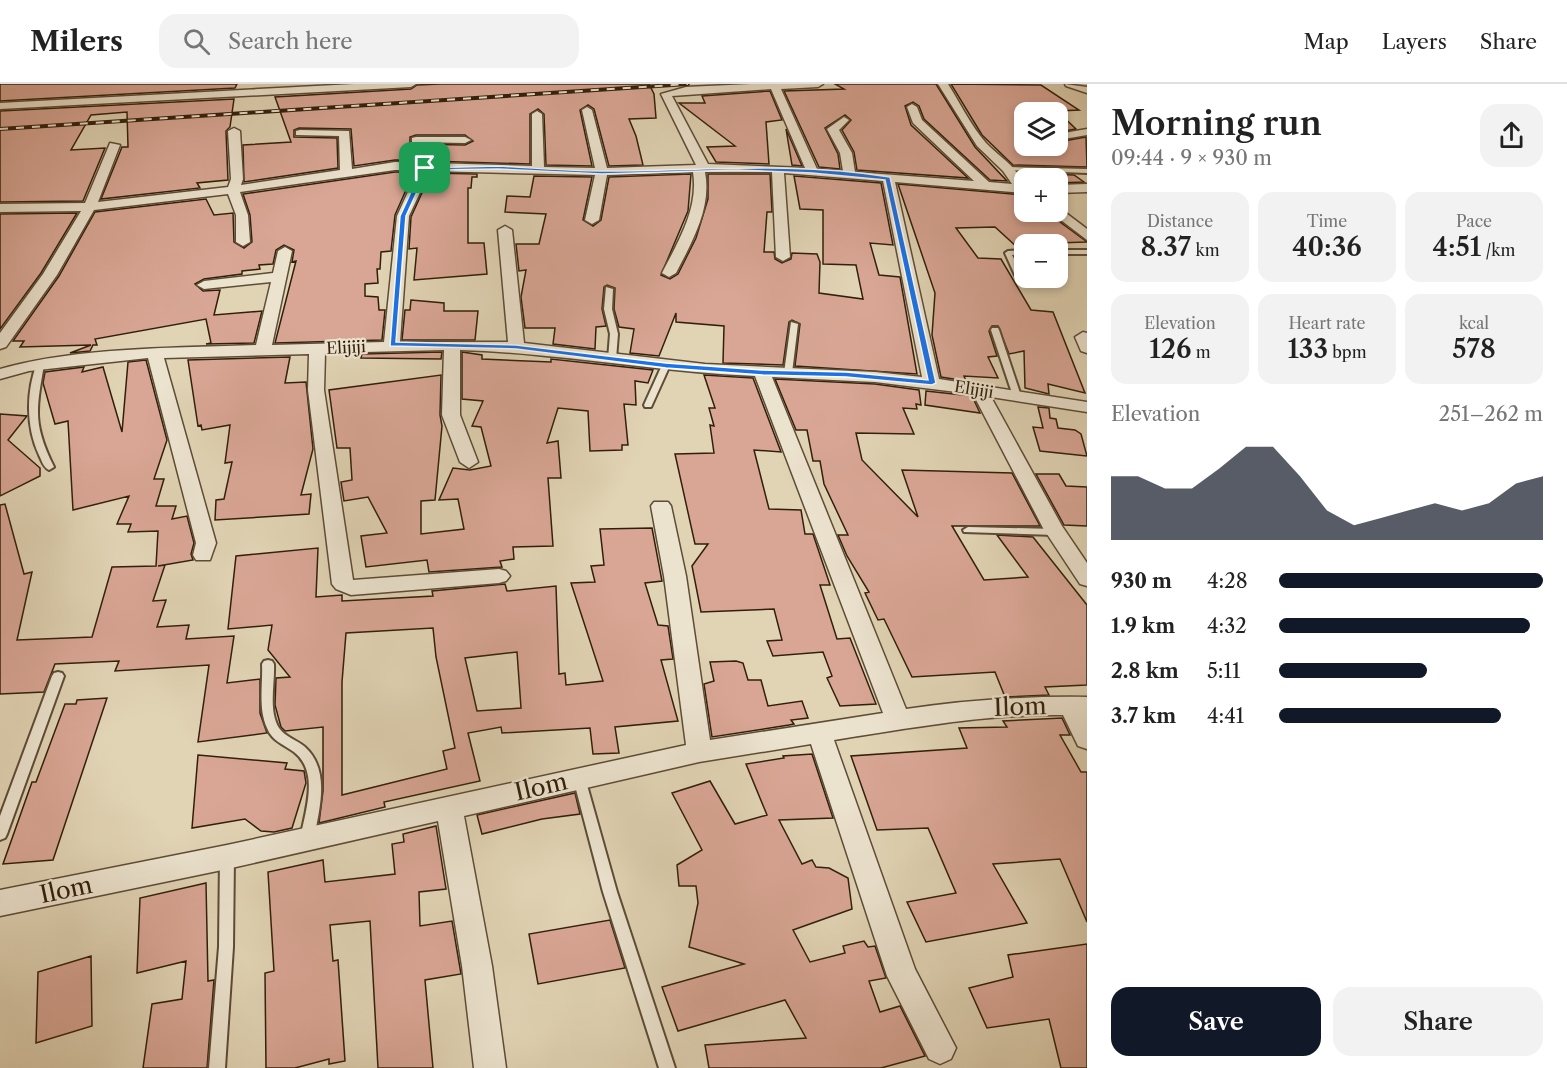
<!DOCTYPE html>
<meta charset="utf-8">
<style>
body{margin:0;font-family:"Libre Caslon Text",serif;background:#f2f2f2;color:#222;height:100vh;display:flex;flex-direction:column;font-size:22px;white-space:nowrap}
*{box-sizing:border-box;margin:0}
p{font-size:20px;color:#767676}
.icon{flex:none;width:33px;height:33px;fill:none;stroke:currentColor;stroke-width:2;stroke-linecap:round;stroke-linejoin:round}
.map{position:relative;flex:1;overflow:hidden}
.drawer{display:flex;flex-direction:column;background:#fff;width:480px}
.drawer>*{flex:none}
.tools{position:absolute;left:1014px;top:18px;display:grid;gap:12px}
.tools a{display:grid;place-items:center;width:54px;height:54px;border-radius:12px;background:#fff;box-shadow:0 3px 9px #0003;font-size:30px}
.pin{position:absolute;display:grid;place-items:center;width:51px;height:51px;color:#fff;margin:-26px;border-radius:12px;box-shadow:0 3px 9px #0006}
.round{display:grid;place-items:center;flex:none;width:63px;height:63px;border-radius:18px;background:#f2f2f2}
.headline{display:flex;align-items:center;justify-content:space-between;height:102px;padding:0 24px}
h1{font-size:33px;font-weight:600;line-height:45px}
.figures{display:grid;grid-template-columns:repeat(3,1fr);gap:9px;height:102px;padding:6px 24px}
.figures div{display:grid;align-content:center;border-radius:15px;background:#f2f2f2;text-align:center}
.figures b{font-size:26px;font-weight:600}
.figures small{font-size:16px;font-weight:400}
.figures p{font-size:16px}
.chart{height:168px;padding:12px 24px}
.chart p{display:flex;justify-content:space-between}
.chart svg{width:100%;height:108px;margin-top:6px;fill:#111827;opacity:.7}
.action{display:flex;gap:12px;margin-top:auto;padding:12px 24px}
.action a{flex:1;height:69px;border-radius:18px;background:#111827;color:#fff;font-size:24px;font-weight:600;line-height:69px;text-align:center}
.action a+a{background:#f2f2f2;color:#222}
ul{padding:0 24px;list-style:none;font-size:20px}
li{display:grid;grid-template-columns:96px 72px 1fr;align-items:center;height:45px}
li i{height:15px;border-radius:8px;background:#111827}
header{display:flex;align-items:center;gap:36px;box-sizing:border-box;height:84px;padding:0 30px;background:#fff;border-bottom:2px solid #e0e0e0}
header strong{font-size:28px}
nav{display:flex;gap:33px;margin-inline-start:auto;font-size:21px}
.search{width:420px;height:54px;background:#f2f2f2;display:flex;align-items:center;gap:15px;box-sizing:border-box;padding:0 21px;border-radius:18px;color:#767676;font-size:22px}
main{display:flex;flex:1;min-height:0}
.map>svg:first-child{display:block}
</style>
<header>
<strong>Milers</strong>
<div class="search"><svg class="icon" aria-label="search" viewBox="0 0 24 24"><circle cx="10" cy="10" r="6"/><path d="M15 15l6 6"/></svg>Search here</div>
<nav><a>Map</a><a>Layers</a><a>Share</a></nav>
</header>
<main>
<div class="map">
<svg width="1087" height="984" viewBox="0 0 1087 984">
<rect width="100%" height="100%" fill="#e1d4b5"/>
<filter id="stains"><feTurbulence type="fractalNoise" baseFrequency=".00333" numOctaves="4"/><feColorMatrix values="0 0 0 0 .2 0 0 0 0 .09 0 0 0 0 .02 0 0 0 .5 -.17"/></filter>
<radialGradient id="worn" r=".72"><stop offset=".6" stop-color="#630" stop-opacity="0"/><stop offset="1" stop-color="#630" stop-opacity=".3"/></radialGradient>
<path fill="#d9a695" stroke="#311f0b" stroke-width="1.5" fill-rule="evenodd" d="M0,0H237L235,4L0,17Z
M440,0H649L654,10L656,34L629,35L636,52L643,81L609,82L594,25L588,21L580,26L592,82L546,81L544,30L538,25L530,30V80L395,76L354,82L351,45L299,44L294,46V53L337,54L338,84L244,98L243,61L291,58L275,13L411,5L417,1ZM416,51H465L473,57L465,61L410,60V53Z
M835,0H936L975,63L1007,97L990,96L924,35L919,22L913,18L905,22L911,41L968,94L857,86L854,68L842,46L851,36L845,31L825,44L838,70L840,85L819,83L784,7L844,5Z
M951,0L1041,1L1079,26L1057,27L1076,45L1058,48V28H1024V62H1058V58L1086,53L1087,83L1013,81L982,51Z
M770,7L782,36L766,38L769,80L716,78L707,63L735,62L679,19H705L702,12Z
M234,15L230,43L226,47L228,96L197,99L200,104L101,115L122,63H128L127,28L91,31L71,66L105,64L83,117L0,118V27Z
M786,45L802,82L792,81Z
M395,88H414L395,131L391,167L381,168L380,185H377L378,199L365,200V212L378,213L379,226H385L382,256L275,259L296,177L292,178L294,166L284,161L276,166L273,180L259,181L260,185L242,187V190L204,195L195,200L203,207L220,206L214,231L262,227L254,259L206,260L211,259L206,235L95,255L97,261H93L90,267L70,269L91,261L20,263L24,257H13L59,192L95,128L206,115L214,131L233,129L234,158L244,164L252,158L250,131L243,110Z
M431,89L477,90V93H472L471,104H468V159H484L487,190L414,196L417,164L409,165L411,133Z
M1019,89L1074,91L1084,98L1058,99V94H1024V99Z
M691,90L688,127L661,191L670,195L678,190L696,154L708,115V90H770L772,128H767L764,168H774L775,175L782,179L791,175L792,169L817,170L820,178L819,209L863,215L856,181L823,180V126L800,125L794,92L881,99L893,161L870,159L879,191L900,193L917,290L795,282L800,240L792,236L789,238L783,281L723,279L724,242L676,238V229L659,272L630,269L634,245L619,243L614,225L615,204L607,201L604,203L602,225L606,242L596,243L595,265L553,260L555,244H525L521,213L526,186L519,187L516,160H539L546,130L505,128L507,112L530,113L534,92L592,93L583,136L593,142L601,136L609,93Z
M898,100L1024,111V128H1050L1052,132L1087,158L1024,160V164H1018L995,143L956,144L978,174L1001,175L1031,226L1053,228L1085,309L1048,300L1049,310L1025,304L1024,267L1009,270L998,242H992L989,247L997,272L988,273L998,294L964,292L966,297L941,293L932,251L935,209Z
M77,129L41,189L0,245V130Z
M411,216L444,219V227H478L475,256H402L405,226H410Z
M442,268L441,275L361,274L362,270Z
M462,268L482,271V275L551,278V275L653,286L648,299L635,297L636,321L624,320L628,361H622V366L590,367L588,327L558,324L547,359L558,357L561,394H548L553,462L513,463L514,475L500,477L502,483L429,488L427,476L366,483L361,452L387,449L368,413L344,417L341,398L352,396L350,364H337L329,306L441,291L440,331L442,342L435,416L421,417V450L464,445L458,415L439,416L453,384L470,386L491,382L481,343L472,342L483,317L462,315Z
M290,273L285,299L306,298L313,365L301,411L311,410L309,430L215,436L216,416L224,415L232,378L225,379L230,341L202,346L201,341L198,342L188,276Z
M146,276L167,356L154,395H164L156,422H176L172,435L187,432L194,459L191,470L193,476L158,482L165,481L153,517L166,516L157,543L189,541L186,555L234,552L227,599L260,595V629L267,649L198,658L209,581L115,587L119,577L55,580L44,608L0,610V421L5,420L24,490L32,488L17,556L92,553L112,483L156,482L158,447L128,448L131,440H117L129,412L73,426L68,337L55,340L43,299L45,288L84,283L82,288L103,283L122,348L128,278Z
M704,291L753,294L781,368L754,366L769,425L801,426L805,450H813L830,501H820L837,555L850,554L876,620L840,622L827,594L832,592L823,568L773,572L767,557L782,556L774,525L701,528L692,482L708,460H695L675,370L714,369L710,341L714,342L709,324H715Z
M775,295L875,300L919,306L921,321L916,320L917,325L903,324L914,350L856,349L862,376L918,433L902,386L1012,389L1040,442H952L984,496L1028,493L997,451L1033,453L1087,521V601L1045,603L1049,611L1005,613L995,588L912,593L884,535L878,536L865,509L869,508L847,472L838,451H848L824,400L820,377H813L807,346H796Z
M926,307L972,312L980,329L925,321Z
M1038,323L1049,324L1050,334L1056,335L1058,344L1075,346L1081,350L1087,372L1040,367L1033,343L1043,344Z
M0,330L27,332L8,356L40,384V392L0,412Z
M1036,390H1059L1066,402L1087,403V442L1064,441Z
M652,444L662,497L645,499L658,541L668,542L673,575L661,576L678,637L615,643L619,669L593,670L590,644L502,649L501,643L468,649L480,697L384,718L385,723L319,739L323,707V643L285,647L281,643L275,621L276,594L290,593L268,566L272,541L228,545L236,472L318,464L316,513L342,511V517L433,512L432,507L505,500L507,507L556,502L559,590L565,589L566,601L603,597L571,499L595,498L591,482L604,481L600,445ZM433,544L436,573L455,664L443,667L447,685L342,711V598L346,549ZM517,568L521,624L477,627L465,574Z
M736,577L743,579L748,596H761L768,622L802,617L808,634L791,636L794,640L789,641L712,653L704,600L714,597L710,578Z
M107,614L53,776L3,780L32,698H36L65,620H76L77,616Z
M1062,634L1070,651H1060L1081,688H1087V838L1060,775L993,780L1027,839L926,858L907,818L956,809L928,744L877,746L851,672L967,664L959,644L1007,643L1003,637Z
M812,670L833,734L779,736L802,780L812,776L816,783L829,784L848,794L852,825L793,846L810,878L845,869L843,862L864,857L868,863L875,862L886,894L869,897L880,928L900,922L925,972L881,984H709L705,961L806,954L785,916L678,947L662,903L744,880L689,863L698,819L696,802H679L677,781L702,766L672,709L710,697L735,740L767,731L746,680L784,674L783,672Z
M198,671L287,679L285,685L304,687L306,699L292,744L274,748L261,747L245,735L192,744Z
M575,709L580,730L542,735L482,750L477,731Z
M436,742L446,805L419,808L420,842L452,837L461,890L425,896L433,984H378L370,837L330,841L333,877L338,876L345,977L329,980V975L295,984H266L265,889L274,887L268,788L323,776L325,798L395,790L392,760L404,758L403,750Z
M206,799L208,897L214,896L207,984H143L152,920L182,915L186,877L137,889L140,814Z
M610,836L625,884L538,900L529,850Z
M1087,860V984H1061L1049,935L987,944L969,904L1013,893L1008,871Z
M91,872L92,942L36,959L38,888Z"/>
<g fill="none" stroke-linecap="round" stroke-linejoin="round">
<g stroke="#5d4c36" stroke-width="4">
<path id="service" d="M1008,83L1087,85V89L1006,86L1005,85Z
M1024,166V170L1012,171L1026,198L1022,200L1018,198L1005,169L1008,167Z
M1058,166H1087V170H1058Z
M606,203L613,205L612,225L618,250L616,275L612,277L608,275L610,250L604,225Z
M791,238L798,240L792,289L788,291L784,289Z
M992,244H998L999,246L1021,312L1020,314H1014L1013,312L991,246Z
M37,279H40L44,281C36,326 33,341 54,383L49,386C43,383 42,377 39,371C26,343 26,308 37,279Z
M663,279H666L670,281L652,321L651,323H645L644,321Z
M968,443L1055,445L1060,448L1055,451L964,448L963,446Z
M268,576L272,577L274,580C275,599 268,627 279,644C285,653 297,656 305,663C331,687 319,725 314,755L312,759L307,761L302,759L300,755C305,728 320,688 294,668C283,660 272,657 267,644C258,624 263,601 262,580L264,577Z
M58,588L62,589L64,592L7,750L5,754L0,756V732L52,592L54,589Z
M579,689L584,690L585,694L617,808L675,984H659L603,808L573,694L574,690Z
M227,767L232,769L234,773L233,863L225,984H209L219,863L220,773L222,769Z"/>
</g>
<g stroke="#5d4c36" stroke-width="3">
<path id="minor" d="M354,0H416L411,3L0,25V19Z
M751,0H823L818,3L781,5L817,85L843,87L840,69L827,45L844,33L849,36L839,46L852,69L855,88L974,97L913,39L907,23L912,20L917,23L922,36L989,98L1012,100L1003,87L977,62L938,0H948C960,19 971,42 986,59C999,73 1024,86 1024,109L895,98L939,295L1087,318V328L991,313L1062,442L1087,479V502L1080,500L1043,444L973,310L875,298L772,293L906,625C967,616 1026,612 1087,613V665L1078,662L1063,631C986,630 910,644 834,656L915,885L956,964L951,975L940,980L929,975L887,892L811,660L699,678L464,732L492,882L506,984H474L462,882L438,737L227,785L0,832V806L227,761L686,661L664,492L651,422L654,418H668L671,422L686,492L710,656L883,629L755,292C656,288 559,269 460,266V331L478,378L469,384L460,378L442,331L444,266L325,269L324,306L353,496L499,485L506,487L510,492L506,497L499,499L351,511L336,505L332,500L308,306L309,270L164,274L216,459L210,476H196L193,471L196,459L148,274L29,287L0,295V285C77,263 176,264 256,261L271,198L204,205L197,201L204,197L273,189L278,167L285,163L292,167L272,261L384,258L397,132L418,86H395L240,108L248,131L250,158L243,162L236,158V131L228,110L94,126L57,191L6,263L0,265V249L43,190L81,127L0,128V120L85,119L110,59L120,61L98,118L228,103L231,95L228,47L234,44L240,47L243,95L241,101L340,86L339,52L296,51V47L300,46L349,47L352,85L395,78L532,82V30L537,27L542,30L544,83L595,84L582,26L587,23L592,26L607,84L696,81L661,10L686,3ZM771,5L805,84L708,80L672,12ZM430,87L595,91L585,136L592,140L599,136L607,91L693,88C699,124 678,158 662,189L669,193L676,189C692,158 712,124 705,88H772L776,173L783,177L790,173L784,89L883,97L922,293L875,288L705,280L524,259L512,146L505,142L498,146L508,258H400L409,132Z
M1065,0L1087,3V9L1066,2Z
M1087,45V51L1058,56V50Z
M416,53H465L471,56L465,59L412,58V54Z
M1087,100V108L1058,109V101Z
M1058,123L1087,145V156L1053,130L1052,128H1058Z
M1083,248L1087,249V269L1081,267L1075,253Z"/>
</g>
<use href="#service" fill="#ece3cf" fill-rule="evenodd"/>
<use href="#minor" fill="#ece3cf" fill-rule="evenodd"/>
<g stroke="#311f0b" stroke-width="4">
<path id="rail" d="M0,45L688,0"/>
</g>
<use href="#rail" stroke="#ece3cf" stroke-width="2" stroke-dasharray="8" stroke-linecap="butt"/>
</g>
<path fill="#1a73e8" stroke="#fff" stroke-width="1.5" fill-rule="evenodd" d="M498,82C533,84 568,87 603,87C699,87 794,77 890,93L936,299L932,301L846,293L762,291L666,284L516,265L390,262L400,132L422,84ZM498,85L602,90L738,86L812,89L885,96L928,296L846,288L762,286L666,279L516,261L396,258L406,132L427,86Z"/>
<g text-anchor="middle" stroke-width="4.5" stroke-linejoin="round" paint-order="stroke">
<g font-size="16" fill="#311f0b" stroke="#ece3cf">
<text transform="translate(346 263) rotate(-3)" y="6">Elijiji</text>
<text transform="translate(974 305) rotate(9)" y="6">Elijiji</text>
</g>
<g font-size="24" fill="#311f0b" stroke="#ece3cf">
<text transform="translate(1020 623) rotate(-2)" y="8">Ilom</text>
<text transform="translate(541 703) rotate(-13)" y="8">Ilom</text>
<text transform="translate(66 806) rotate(-12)" y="8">Ilom</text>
</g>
</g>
<rect width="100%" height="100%" filter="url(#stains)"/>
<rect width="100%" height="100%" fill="url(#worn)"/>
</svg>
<div class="tools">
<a><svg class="icon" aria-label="layers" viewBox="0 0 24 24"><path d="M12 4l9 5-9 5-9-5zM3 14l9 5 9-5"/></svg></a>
<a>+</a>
<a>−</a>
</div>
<div class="pin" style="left:425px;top:84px;background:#1e9e55"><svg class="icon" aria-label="arrive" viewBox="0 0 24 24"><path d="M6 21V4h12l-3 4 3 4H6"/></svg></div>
</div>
<section class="drawer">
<div class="headline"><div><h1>Morning run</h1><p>09:44 · 9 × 930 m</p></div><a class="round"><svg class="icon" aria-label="share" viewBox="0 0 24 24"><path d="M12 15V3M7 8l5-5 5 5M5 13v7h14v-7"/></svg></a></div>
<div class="figures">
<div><p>Distance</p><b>8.37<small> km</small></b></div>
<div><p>Time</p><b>40:36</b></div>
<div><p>Pace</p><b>4:51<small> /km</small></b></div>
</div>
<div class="figures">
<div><p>Elevation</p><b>126<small> m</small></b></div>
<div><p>Heart rate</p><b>133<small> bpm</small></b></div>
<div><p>kcal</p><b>578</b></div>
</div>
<div class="chart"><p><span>Elevation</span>251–262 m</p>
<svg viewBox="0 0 160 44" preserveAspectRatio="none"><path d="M0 44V18L10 18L20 23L30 23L40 15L50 6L60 6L70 18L80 32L90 38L100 35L110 32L120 29L130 32L140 29L150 21L160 18V44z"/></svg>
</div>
<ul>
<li><b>930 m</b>4:28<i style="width:100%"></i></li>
<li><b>1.9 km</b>4:32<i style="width:95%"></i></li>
<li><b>2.8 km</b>5:11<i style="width:56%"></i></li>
<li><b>3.7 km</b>4:41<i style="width:84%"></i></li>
</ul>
<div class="action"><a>Save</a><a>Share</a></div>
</section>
</main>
